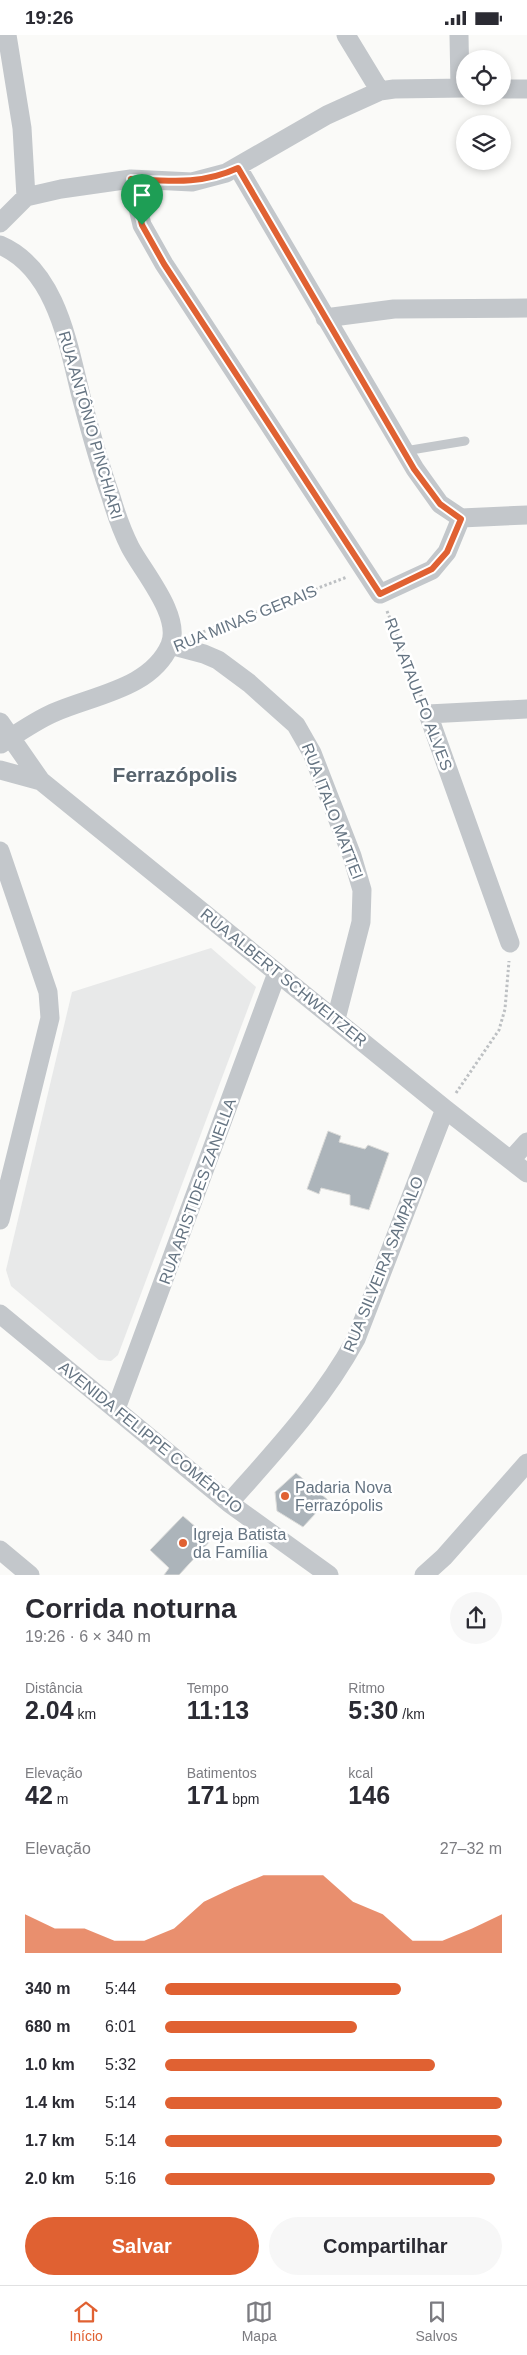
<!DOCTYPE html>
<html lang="pt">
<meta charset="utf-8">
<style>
body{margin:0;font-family:Arial,sans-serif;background:#f7f7f7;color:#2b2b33;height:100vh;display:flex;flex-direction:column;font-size:19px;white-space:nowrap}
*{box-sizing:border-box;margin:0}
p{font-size:16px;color:#7c7c81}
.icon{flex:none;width:28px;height:28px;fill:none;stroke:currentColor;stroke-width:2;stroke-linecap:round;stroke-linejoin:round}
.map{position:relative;height:1540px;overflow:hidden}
.drawer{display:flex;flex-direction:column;background:#fff;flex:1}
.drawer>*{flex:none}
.buttons{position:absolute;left:456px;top:15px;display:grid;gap:10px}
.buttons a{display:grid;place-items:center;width:55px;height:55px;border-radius:50%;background:#fff;box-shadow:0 2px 8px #0003;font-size:25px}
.pin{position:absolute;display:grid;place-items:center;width:42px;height:42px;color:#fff;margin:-51px -21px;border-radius:50% 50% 50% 0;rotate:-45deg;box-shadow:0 0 5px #0007}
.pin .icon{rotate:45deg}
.round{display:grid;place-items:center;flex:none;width:52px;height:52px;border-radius:26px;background:#f7f7f7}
.summary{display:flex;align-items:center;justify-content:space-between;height:85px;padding:0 25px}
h1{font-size:28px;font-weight:700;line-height:38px}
.metrics{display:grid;grid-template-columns:repeat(3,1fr);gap:8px;height:85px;padding:5px 25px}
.metrics div{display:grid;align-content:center}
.metrics b{font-size:25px;font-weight:700}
.metrics small{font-size:14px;font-weight:400}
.metrics p{font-size:14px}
.chart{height:140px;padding:10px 25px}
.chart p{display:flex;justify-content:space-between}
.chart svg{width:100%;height:90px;margin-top:5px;fill:#e06132;opacity:.7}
.cta{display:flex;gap:10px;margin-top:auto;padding:10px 25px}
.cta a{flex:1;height:58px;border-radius:30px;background:#e06132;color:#fff;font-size:20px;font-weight:700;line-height:58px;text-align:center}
.cta a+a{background:#f7f7f7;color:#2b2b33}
ul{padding:0 25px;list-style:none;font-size:16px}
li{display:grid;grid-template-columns:80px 60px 1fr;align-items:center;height:38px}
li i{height:12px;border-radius:6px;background:#e06132}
.status{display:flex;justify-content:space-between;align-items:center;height:35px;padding:0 25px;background:#fff;direction:ltr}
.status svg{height:14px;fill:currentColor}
.tab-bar{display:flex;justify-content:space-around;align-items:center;height:70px;border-top:1px solid #e1e1e2;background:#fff;font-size:14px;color:#7c7c81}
.tab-bar a{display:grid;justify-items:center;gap:2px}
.tab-bar .on{color:#e06132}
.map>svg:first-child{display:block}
</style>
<div class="status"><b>19:26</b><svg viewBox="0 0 49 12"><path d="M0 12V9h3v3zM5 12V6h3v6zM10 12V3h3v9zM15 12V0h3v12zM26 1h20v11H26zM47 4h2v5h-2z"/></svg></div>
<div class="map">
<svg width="527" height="1540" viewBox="0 0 527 1540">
<rect width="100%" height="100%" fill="#fafaf8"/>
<path fill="#e8e9e9" d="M211,913L256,952L118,1320L111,1326L99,1325L11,1251L6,1235L72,957Z"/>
<path fill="#acb4ba" stroke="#dcdcda" d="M328,1096L341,1101L339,1107L365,1114L368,1110L389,1118L369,1175L350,1170V1160L321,1153L319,1159L307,1154Z
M296,1438L328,1465L303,1492L277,1476L275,1457Z
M183,1481L211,1505L179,1540H164L169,1533L150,1515Z"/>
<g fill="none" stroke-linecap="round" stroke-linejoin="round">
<path stroke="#bdc0c3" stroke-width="3" stroke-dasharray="2.5 2.5" stroke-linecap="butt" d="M387,576L421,661
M203,597L347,542
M456,1058L499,995L505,974L509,926"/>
<path stroke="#c3c7cb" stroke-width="9" d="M405,416L465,406"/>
<path stroke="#c3c7cb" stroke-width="19" d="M7,0L22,93L26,162
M346,0L380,56
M459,0L460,53
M502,54H527
M238,133L415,434L440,469L461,483L527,480
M131,144L142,190L164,229L380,559L432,535L447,517L461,483
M0,188L26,162L61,154L131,144L192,147L226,138L327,80L380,56L394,54L465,53
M0,210C56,234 68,309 81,361C90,395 99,429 111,462C116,479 122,496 130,512C143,537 182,581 170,610C151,654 93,660 53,678C35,686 18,698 1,709
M325,283L394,274L527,273
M170,610L204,619L218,625L249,648L296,690L312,718L352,821L362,855L361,887L336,984
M0,687L41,746L445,1074L527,1138
M0,735L41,746
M0,816L48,957L50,983L0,1185
M510,908L428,679L527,674
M511,1125L527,1107
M0,1279L229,1468L329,1540
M116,1374L277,938
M229,1468C275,1416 323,1365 356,1304L445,1074
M0,1515L30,1540
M424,1540L444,1522L527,1428"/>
</g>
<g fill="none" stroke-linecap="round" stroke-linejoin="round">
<g stroke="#fff" stroke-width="10">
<path id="route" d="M238,133L414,434L440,469L461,484L447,517L432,534L380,559L164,229L142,190L131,144C170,146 201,150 238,133Z"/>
</g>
<use href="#route" stroke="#e06132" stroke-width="6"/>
</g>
<g fill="#e06132" stroke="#fff" stroke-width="2">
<circle cx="285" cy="1461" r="5"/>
<circle cx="183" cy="1508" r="5"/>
</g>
<g text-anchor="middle" stroke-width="5" stroke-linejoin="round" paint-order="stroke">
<g font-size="16" fill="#657482" stroke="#fff">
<text transform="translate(91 390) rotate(74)" y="6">RUA ANTÔNIO PINCHIARI</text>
<text transform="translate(245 583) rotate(-22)" y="6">RUA MINAS GERAIS</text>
<text transform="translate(419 659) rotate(69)" y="6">RUA ATAULFO ALVES</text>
<text transform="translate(333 776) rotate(69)" y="6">RUA ITALO MATTEI</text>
<text transform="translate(284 942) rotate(39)" y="6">RUA ALBERT SCHWEITZER</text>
<text transform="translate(197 1156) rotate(-70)" y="6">RUA ARISTIDES ZANELLA</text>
<text transform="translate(383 1229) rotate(-68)" y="6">RUA SILVEIRA SAMPALO</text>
<text transform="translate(151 1402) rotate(39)" y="6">AVENIDA FELIPPE COMÉRCIO</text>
</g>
<g font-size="16" fill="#657482" stroke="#fff" text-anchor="start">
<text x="295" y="1458">Padaria Nova<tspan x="295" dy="18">Ferrazópolis</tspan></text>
<text x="193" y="1505">Igreja Batista<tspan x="193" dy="18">da Família</tspan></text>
</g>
<g font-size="21" font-weight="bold" fill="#57636d" stroke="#fff">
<text x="175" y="747">Ferrazópolis</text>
</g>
</g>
</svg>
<div class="buttons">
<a><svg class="icon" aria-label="locate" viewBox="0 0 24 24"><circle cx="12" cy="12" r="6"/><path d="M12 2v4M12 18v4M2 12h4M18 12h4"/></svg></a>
<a><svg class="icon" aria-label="layers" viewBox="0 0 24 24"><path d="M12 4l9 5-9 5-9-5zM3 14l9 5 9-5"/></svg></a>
</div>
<div class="pin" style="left:142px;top:190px;background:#1e9e55"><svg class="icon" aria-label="arrive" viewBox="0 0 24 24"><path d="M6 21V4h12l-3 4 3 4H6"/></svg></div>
</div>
<section class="drawer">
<div class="summary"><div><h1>Corrida noturna</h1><p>19:26 · 6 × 340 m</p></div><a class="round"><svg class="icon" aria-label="share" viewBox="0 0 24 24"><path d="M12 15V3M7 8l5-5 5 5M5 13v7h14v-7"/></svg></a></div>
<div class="metrics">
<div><p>Distância</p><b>2.04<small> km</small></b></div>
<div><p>Tempo</p><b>11:13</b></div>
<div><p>Ritmo</p><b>5:30<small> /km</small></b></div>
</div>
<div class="metrics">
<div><p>Elevação</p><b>42<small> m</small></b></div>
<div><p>Batimentos</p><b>171<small> bpm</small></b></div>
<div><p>kcal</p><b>146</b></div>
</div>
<div class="chart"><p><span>Elevação</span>27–32 m</p>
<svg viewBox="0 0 160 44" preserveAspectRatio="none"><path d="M0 44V25L10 32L20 32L30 38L40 38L50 32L60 19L70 12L80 6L90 6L100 6L110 19L120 25L130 38L140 38L150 32L160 25V44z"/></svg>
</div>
<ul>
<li><b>340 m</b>5:44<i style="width:70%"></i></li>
<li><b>680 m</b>6:01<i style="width:57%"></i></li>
<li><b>1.0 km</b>5:32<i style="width:80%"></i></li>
<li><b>1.4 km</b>5:14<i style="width:100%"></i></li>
<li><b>1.7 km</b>5:14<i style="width:100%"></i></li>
<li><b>2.0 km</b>5:16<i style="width:98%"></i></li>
</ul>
<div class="cta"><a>Salvar</a><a>Compartilhar</a></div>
</section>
<nav class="tab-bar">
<a class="on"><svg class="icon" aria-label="home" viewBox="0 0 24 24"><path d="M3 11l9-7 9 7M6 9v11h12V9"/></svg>Início</a>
<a><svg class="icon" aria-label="map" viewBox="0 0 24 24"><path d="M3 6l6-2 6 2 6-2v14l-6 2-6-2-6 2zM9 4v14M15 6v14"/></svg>Mapa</a>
<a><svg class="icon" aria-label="saved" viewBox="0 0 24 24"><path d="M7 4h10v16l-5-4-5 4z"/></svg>Salvos</a>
</nav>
